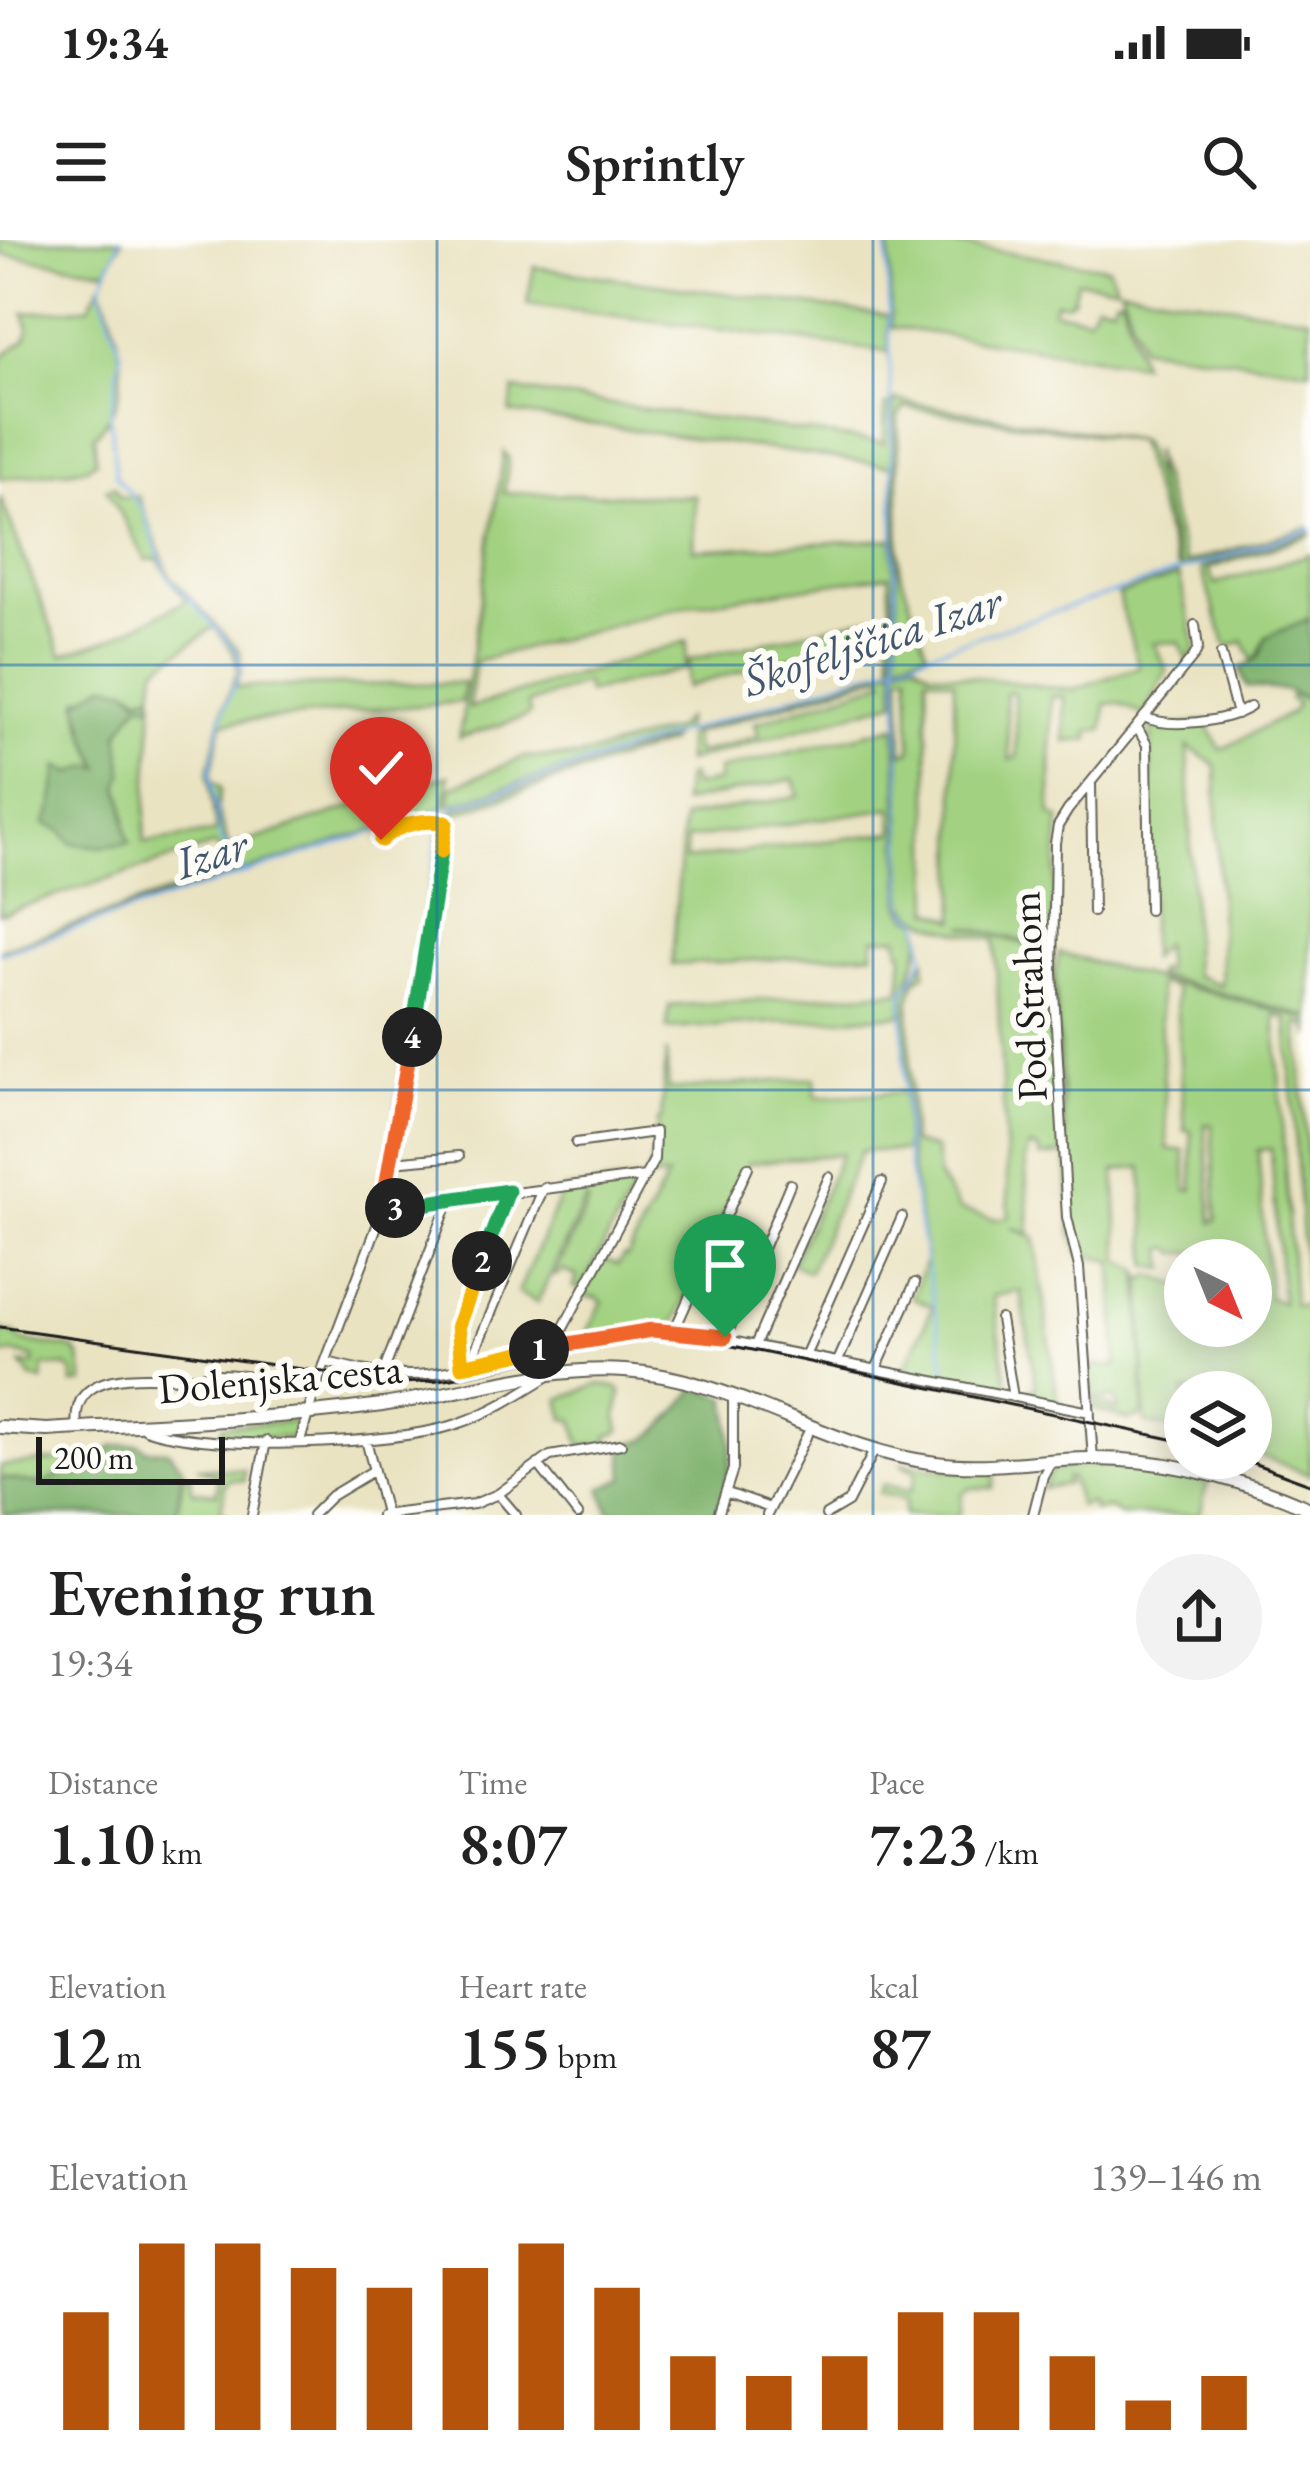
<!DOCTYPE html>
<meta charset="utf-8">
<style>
body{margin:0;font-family:"EB Garamond",serif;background:#f2f2f2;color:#222;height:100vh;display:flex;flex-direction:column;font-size:45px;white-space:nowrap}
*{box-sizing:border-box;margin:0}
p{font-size:39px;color:#767676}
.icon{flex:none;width:66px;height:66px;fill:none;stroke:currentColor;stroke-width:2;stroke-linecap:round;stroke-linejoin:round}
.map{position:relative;height:1275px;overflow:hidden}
.side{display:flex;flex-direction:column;background:#fff;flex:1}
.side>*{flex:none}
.needle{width:78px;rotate:137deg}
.fabs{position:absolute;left:1164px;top:999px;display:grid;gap:24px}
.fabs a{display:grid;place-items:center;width:108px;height:108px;border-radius:50%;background:#fff;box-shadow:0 6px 30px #0003;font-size:60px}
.scale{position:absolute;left:36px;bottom:30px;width:189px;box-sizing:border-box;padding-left:12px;border:6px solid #1c1c1c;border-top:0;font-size:33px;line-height:42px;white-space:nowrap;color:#1c1c1c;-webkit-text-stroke:9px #fdfcf7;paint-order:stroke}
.pin{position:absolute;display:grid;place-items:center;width:102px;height:102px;color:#fff;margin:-123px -51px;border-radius:50% 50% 50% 0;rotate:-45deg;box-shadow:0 0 12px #0007}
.pin .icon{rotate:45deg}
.km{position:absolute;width:60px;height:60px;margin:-30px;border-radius:50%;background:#222;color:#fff;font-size:33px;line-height:60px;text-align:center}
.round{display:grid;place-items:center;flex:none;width:126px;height:126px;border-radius:63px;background:#f2f2f2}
.overview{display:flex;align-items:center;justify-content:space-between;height:204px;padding:0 48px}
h1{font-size:66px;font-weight:600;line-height:90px}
.figures{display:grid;grid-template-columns:repeat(3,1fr);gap:18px;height:204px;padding:12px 48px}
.figures div{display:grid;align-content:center}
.figures b{font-size:60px;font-weight:600}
.figures small{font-size:33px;font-weight:400}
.figures p{font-size:33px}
.chart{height:336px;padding:24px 48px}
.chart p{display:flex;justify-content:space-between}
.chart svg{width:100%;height:216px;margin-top:12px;stroke:#b45309;stroke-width:6}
.status{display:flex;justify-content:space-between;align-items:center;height:84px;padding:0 60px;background:#fff;direction:ltr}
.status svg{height:33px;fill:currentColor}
header{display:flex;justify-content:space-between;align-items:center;height:156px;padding:0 48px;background:#fff;font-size:54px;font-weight:600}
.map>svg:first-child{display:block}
</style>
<div class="status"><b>19:34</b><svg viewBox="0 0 49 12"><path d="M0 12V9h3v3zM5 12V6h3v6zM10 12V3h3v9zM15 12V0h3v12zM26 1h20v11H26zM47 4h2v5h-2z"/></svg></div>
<header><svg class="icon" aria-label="menu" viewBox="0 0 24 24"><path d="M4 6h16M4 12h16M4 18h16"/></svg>Sprintly<svg class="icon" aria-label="search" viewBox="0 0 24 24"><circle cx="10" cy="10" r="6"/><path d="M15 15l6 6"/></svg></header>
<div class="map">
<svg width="1310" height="1275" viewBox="0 0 1310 1275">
<rect width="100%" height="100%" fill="#fdfcf7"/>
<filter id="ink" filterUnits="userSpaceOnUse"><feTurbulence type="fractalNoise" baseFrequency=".00833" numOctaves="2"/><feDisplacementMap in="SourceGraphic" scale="24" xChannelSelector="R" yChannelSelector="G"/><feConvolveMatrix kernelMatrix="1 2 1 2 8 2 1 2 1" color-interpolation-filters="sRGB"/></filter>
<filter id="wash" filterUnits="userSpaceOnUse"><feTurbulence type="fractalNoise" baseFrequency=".004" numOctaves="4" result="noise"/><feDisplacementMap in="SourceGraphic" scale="48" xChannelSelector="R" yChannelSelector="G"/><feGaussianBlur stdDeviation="2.7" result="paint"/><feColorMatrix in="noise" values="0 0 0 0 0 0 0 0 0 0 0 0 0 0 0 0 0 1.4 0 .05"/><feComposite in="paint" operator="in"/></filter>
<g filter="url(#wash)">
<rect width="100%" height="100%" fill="#eae3c2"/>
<path fill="#a2d281" stroke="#5f774e" stroke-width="3" fill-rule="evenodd" d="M0,0H122L106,30L0,14Z
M889,0H921L1108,27L1117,46L1077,41L1073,59L1066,64L1055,62L1053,71L1089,77L1096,62L1113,65L1115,58L1121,56L1141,124L891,87Z
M534,27L888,76L889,112L527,64Z
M100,45C121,94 137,156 94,196L96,221L86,228L0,239V120C14,100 37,109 24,73L89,67Z
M1121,48L1310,77V130L1141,107Z
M514,150L884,203L885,165H890L892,226L510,173Z
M894,160L1140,200C1150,212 1173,306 1177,329L1137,201L904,167L898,177L900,331L927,411L898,420Z
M1153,209L1185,323L1310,287L1180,329L1157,246Z
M504,212L509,219L504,253L695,256L694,310L893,299L895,421H892L888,390L686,447L689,420L891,372L889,335L689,365L476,421L469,468L687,401L685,429L587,453L585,443L528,464L530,474L522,478L459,498Z
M114,246L120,257L138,256L169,335L240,411L241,432L236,447L464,443L461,462L222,483L211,535L212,541L221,548L217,569L229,608L449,535L445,567L0,710L235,630L215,605L0,674V256L62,415L112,398L186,361L157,319L146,320L107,249ZM214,387L234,413L238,431L223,469L208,533L216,592L144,603L153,464L139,463L123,485L119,498L122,534L119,547L127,599L71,603L62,591L45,583L53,568L58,526L72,533L91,526L101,528C91,509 77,479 80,458L96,453L105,444L128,449L144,458L153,452L156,428Z
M1310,292V295L1208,329L1215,344L1310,314V378L1266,397L1254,423L1243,401L1229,407L1225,403L1201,328Z
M1179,335L1196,408L1187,420L1179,402L1154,403L1167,431C1157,446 1155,461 1143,475L1119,463L1106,464L1103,490L1088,492L1090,499L1065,502L1064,457L1051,456V575L1060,579L1050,708L963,686L1051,712L1062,915L1041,917L1038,909L1029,907L1025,919L1030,992L1012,988L1035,997L1058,1163L1032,1158L1030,1149L1036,1148L1021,1051L993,1056L1009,1153L903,1132L933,1067L912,1057L926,1019L908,908L904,754L925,720V734L916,740L909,762L912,903L935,909L938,937L960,970L995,979L1009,977L995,700C965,692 919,689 904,661L898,425L914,420L930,431L1071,450L1139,427L1118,355ZM909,432L911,511L903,513L901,433ZM927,436L954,441L956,680L931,670ZM1010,451L1014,453L1017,517L1010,520L1005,453Z
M895,426L896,461L686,522V496L690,492ZM882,434L886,440L755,483L759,496L696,514L692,494Z
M1291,455L1310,460V777L1155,735L1157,730H1165L1163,705L1150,719L1151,483L1166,488L1206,481L1221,510L1292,472L1297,464L1289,459ZM1188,507L1216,525L1221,745L1194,735Z
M685,479L684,490L674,495L449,565L451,547L524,517H578L675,489Z
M896,486L901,664L907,675L919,681C928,717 901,739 902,775L667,789L669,766L901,751L903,711H900L898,697L874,698L873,713L672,725L683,578L799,556L794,539L682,563L686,537L691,536L693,546L719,541L718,530ZM892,568L894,592L685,620L687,599Z
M671,499L669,503L452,575L449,571Z
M1059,713L1310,780V797L1309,786L1298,784L1310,963V1235L1251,1212V1152H1185V1191L1145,1183L1142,1036L1146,1040L1150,1035L1185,1047V1086H1251V1020H1209L1204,1013H1177L1170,1007L1164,1009L1166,1029L1149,1026L1142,927L1115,931L1120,1021L1139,1030L1144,1169L1140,1177L1129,1180L1094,1169L1092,1161L1118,1170L1119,1166L1113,1156L1106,1160L1093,1157L1090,1126H1117L1113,1021L1079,1014L1071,990L1055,737ZM1158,743L1175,748L1185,891H1191L1193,950H1187L1184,910H1168ZM1275,775L1287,779L1307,1066L1294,1065ZM1205,884L1212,885L1217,980L1212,982ZM1271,909L1282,1062L1269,1058L1258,910Z
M666,811L669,850L815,838L816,857L904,852L905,911H861L809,1032L792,1024L841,914L748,923L672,1088L586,1096L602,1062L597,1057L582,1056L598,1025L606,1020L618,1025L623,1016L627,1017L667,937L647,938L657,899V881L661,880Z
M639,940L580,1050L574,1047L577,1036L564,1031L554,1036L589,962L586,960L537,1063L518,1053L563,950Z
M0,1090L14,1094L22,1101L74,1109L80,1117L84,1143L73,1144V1133L67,1127L44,1126L43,1141L32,1139L21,1124L34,1125V1118L15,1113L0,1115Z
M600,1144L618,1148L621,1152L617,1177L620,1191L607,1197L609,1202L581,1206L574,1180L565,1179L560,1159Z
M296,1181L292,1198L223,1197L222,1186Z
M91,1217L97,1220L91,1229L66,1232L44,1244L0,1238V1226Z
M900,1223L946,1230H996L993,1248H972L962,1253L960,1275H904L905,1260L879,1253L883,1244L910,1252L917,1233Z
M1095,1224L1161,1230L1208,1240L1200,1275H1121L1109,1268L1094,1271L1091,1263L1079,1266L1071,1238H1066L1067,1244L1043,1248L1052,1230Z
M197,1227L244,1230V1241L231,1239L225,1244L221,1273L228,1275H176L184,1233L191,1236L192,1251L217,1253L218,1236Z"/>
<path fill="#81b46f" stroke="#4e6846" stroke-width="3" d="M1310,378V460L1284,450L1247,447L1240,429L1259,417L1266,397Z
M105,444L128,449L139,458L153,452V464L139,463L119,493L123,534L119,547C128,562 122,586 130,603L102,607L71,603L62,591L45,584L52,569L58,526L72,533L91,526L101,528L88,500L78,462Z
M696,1147L727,1158C735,1204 732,1232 716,1275H611L601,1248L625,1238L623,1206C629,1202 635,1203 641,1201C658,1197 687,1161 696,1147Z
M139,1204L147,1210H167L183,1228L176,1275H4L0,1238L44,1244L66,1232L91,1229L113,1206Z"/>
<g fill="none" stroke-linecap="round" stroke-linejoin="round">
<path stroke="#7cb0ea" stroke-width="3" d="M120,0L100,49L121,113L110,176L116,236L142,268L167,335L237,412L240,432L223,472L210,532L220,597L246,633
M887,0L903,661L909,673L920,679L924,718L903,754L906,911L947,1137
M451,573L452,567L1310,289
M413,580L441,570V579
M0,713L398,584
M396,867L439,587
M402,885L450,581"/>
</g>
</g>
<g filter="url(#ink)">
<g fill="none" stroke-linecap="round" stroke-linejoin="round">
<g stroke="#646256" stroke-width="12">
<path id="minor" d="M1221,414L1237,474
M1144,477C1170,489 1225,482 1250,467
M1137,487L1147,505L1149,670
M1091,544L1093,672
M392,922L459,916
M383,970L645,936L654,920L655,892L576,903
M1000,1079L1013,1157
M674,1091L748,927
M726,1097L790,944
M756,1103L829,937
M554,1105L645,936
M806,1114L882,942
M838,1121L902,977
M326,1122C359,1130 394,1138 428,1134C516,1123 596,1088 686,1092L1090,1172
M470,1123L544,947
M462,1126L458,1085L507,952
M877,1127L915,1043
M383,1133L449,961
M77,1188C69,1126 147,1138 186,1138C196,1139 203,1134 213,1134C247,1133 282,1145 315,1149
M145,1189C211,1212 390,1206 457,1184C488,1174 520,1154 547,1137
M366,1200L385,1273
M300,1202L315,1149L383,970L445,583C425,578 395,584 381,600
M1093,1219L1079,1027L1067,977L1053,734L1055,603L1058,586L1068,570L1194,416L1198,408L1195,385
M538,1224L578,1275
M727,1253L770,1268
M498,1254L516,1275
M252,1275L266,1201
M312,1275L331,1256L371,1232
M381,1275L474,1264L498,1254L550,1216L621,1204
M718,1275L733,1229V1155
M767,1275L811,1187
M826,1275L848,1262L875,1209
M1033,1275L1043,1236L1051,1221"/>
</g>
<g stroke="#646256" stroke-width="16">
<path id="primary" d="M0,1187L47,1190C159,1183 271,1180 382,1165C459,1154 548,1125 625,1131C736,1138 827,1210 936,1223C988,1230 1039,1219 1090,1219C1166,1218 1241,1239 1310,1269"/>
</g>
<use href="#minor" stroke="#fff" stroke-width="8"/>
<use href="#primary" stroke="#fff" stroke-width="12"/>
<path stroke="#1c1c1c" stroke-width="3" d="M0,1087L402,1143C478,1141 550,1111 625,1101C663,1096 701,1101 738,1107L1185,1202
M1239,1218L1310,1244"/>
</g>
</g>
<g fill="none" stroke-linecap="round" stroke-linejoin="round" filter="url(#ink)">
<g stroke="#fff" stroke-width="24">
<path id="split-1" d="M539,1109L652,1090L725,1097"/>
</g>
<g stroke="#fff" stroke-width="24">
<path id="split-2" d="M482,1021L458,1085L462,1126L539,1109"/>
</g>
<g stroke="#fff" stroke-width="24">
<path id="split-3" d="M395,968L508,951L482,1021"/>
</g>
<g stroke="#fff" stroke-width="24">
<path id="split-4" d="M395,968L382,970L412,797"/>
</g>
<g stroke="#fff" stroke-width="24">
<path id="split-5" d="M412,797L441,611"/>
</g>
<g stroke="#fff" stroke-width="24">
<path id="split-6" d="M381,600C396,584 425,578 446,583L441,611"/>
</g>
<use href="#split-1" stroke="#f0652b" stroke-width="15"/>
<use href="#split-2" stroke="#f5b400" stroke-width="15"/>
<use href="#split-3" stroke="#22a559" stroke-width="15"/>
<use href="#split-4" stroke="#f0652b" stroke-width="15"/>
<use href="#split-5" stroke="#22a559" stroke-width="15"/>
<use href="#split-6" stroke="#f5b400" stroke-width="15"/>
</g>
<path fill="none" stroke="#1f6fb2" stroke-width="3" stroke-opacity="0.55" d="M437,0V1275M873,0V1275M0,425H1310M0,850H1310"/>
<g text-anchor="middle" stroke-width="12" stroke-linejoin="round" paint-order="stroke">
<g font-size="42" fill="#1c1c1c" stroke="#fdfcf7">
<text transform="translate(1028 756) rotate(-92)" y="15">Pod Strahom</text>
<text transform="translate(280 1138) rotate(-5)" y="15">Dolenjska cesta</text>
</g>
<g font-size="45" font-style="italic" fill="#42576e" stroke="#fdfcf7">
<text transform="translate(872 400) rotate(-18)" y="16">Škofeljščica Izar</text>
<text transform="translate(211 613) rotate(-18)" y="16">Izar</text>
</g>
</g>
</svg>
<div class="fabs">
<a><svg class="needle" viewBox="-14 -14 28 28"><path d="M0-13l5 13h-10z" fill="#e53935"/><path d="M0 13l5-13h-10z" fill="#767676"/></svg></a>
<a><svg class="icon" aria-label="layers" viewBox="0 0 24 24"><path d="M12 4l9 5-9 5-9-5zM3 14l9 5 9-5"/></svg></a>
</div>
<div class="scale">200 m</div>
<div class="pin" style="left:725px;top:1097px;background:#1e9e55"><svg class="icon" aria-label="arrive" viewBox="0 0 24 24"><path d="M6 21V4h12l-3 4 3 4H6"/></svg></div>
<div class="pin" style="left:381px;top:600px;background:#d93025"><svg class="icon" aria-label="check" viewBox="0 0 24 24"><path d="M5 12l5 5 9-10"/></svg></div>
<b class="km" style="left:539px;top:1109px">1</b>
<b class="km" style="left:482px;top:1021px">2</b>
<b class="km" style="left:395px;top:968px">3</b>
<b class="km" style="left:412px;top:797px">4</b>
</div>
<section class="side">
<div class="overview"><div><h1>Evening run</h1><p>19:34</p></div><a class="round"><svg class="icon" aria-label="share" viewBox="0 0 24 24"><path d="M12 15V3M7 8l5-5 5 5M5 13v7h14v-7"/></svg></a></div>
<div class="figures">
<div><p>Distance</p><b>1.10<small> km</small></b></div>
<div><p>Time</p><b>8:07</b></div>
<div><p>Pace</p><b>7:23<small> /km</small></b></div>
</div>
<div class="figures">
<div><p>Elevation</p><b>12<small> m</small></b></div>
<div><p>Heart rate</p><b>155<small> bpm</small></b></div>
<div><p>kcal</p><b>87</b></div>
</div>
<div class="chart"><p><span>Elevation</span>139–146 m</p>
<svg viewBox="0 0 160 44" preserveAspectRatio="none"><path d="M5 44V20M15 44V6M25 44V6M35 44V11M45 44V15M55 44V11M65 44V6M75 44V15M85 44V29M95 44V33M105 44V29M115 44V20M125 44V20M135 44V29M145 44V38M155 44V33"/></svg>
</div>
</section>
